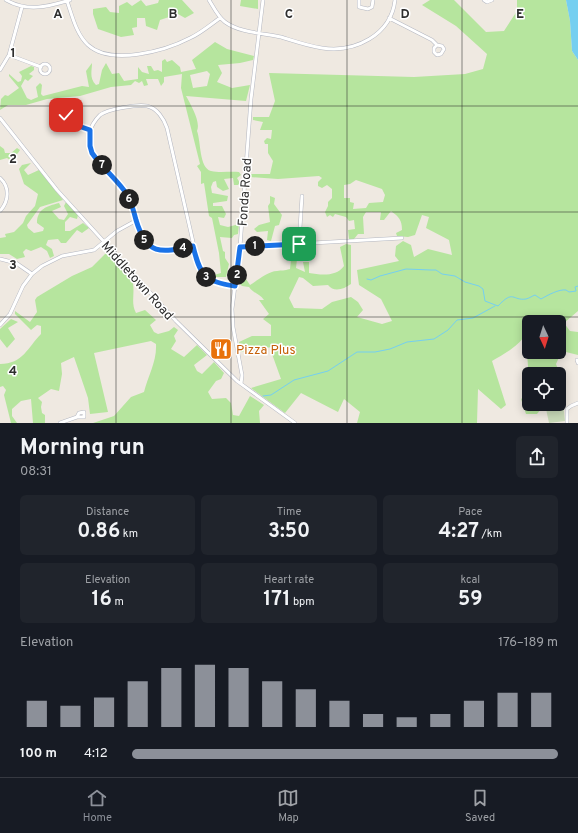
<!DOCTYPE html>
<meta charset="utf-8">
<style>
body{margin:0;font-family:Overpass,sans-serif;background:#20242c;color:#f1f3f6;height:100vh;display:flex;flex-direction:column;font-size:15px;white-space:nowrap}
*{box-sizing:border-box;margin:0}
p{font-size:13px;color:#9ea1a6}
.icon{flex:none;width:22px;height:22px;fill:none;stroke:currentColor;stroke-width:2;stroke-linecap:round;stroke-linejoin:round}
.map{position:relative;height:423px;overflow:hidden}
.panel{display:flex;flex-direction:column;background:#171b24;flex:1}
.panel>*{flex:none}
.needle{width:26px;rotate:176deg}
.fabs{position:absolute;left:522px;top:315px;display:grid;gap:8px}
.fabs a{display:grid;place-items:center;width:44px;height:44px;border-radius:6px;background:#171b24;box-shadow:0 2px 10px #0003;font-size:20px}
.pin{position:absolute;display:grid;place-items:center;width:34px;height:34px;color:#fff;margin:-17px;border-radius:8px;box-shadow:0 2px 6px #0006}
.km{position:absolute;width:20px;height:20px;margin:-10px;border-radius:50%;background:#222;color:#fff;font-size:11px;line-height:20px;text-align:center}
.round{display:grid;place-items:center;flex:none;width:42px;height:42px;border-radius:6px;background:#20242c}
.overview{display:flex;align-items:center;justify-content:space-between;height:68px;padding:0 20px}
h1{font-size:22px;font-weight:700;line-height:30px}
.figures{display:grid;grid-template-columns:repeat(3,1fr);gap:6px;height:68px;padding:4px 20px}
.figures div{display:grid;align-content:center;border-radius:6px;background:#20242c;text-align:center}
.figures b{font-size:20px;font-weight:700}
.figures small{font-size:11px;font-weight:400}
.figures p{font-size:11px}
.chart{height:112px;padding:8px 20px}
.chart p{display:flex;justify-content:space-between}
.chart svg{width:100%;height:72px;margin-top:4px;stroke:#8c9099;stroke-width:6}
ul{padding:0 20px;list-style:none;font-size:13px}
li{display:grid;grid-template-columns:64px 48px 1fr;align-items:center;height:30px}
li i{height:10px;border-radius:5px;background:#8c9099}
.menu{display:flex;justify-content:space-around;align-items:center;height:56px;border-top:1px solid #363941;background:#171b24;font-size:11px;color:#9ea1a6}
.menu a{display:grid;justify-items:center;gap:2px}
.menu .current{color:#8c9099}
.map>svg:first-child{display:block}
</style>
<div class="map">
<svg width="578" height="423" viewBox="0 0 578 423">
<rect width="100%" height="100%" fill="#efe9e1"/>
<path fill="#b6e59e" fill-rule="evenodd" d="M141,0L146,6L158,3L159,0H182L194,13L185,18L178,14L160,20L157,30L146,26L145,18H137V27L132,28L134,35L121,37L98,29L93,14V9L106,7L110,12L119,13V6L127,2L132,6Z
M241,0H258V9L240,6Z
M430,0H454L486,32L504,31L517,11V0H566L570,21L572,51L578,60V311L564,323L570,331L578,332V355L562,351L556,364L565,387L563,402L559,403V374H529V379L527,353L529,329V352H559V322H529C529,341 506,353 492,361L506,405L501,409L478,389L477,423H357L360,412L344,399L338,412L301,393L285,413L251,388L281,379L272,354V347L240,352L239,342L252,336H271V325L263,319L269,314L259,300H264C260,294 253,293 249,287L242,286L239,283L242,278L246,279L250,285C257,281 268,271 277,271C282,270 284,271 290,269L291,260L294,256L297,259L296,268L305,272L303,262H309V273C321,275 336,277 344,266L340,247L346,244L351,245V284C344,289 334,293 328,285L313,286L303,278L299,277L289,298L294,308L322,309L332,302L351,297L358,302L363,310L357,317L382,324L392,321L381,299L359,285L357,270L399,261L395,256L396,246L403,241L411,245L414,257L428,249L452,255L449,240L426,228L429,217L422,215L415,235L408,237L397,236L396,233L402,230C402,220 399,217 391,211L384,220H380L381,212H366L363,217L364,234H358L354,239H349L348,230L355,229L354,220L349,221L346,217L335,214L333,217L330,215L327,217L325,212L328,206V202L332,198V189L327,185L322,188L318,186V182L322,178L319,176L278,179L249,177V174H270L273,161L268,153V144H265L264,141L267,138L271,139L272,130H260L263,122L253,120V117H269L275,101L269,73L414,77L465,74L483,69L487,54L456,26L422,5ZM356,180L382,189L385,195L383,202L369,203L366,208L353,209L354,203L350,202V198H344V185L350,184Z
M215,42L227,49L254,56L253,60L240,63L218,65L222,73L217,82L232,88L250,85L246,101L186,96C191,105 201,122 197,131C201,141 199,168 211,171C220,173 230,171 239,172L241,175L237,178L240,183L238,185H234L233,178L224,179L229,189L223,191L217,187L216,181L213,182L211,187L212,193L228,196L227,201L213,203V206H222L226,214L224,218L218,217L220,225L228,227L239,224L238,234L234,235L232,238L220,237L223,251L225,252V258L229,264L226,277H214V275L221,273L219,253L212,218L209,216L204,183L201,184V172L197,166L200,164L181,88L182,74L164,77V82L161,86L158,79H146L148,85L144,86L142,81L139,83L135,81L131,85L111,87L80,96L47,99L26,105H8L0,110L1,99L5,95L8,96L19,88L9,76V74L18,82L21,81L22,76L19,72L31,66L34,67V70L29,74L33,76L28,81L25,79L21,86L27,98L31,100L38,97L36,87L40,83L42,85L41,94L43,96L82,86L89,87L86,71L92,63C92,71 89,78 96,85L99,84L102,70L106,63L112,74L119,73L124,81L138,79V67L142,72L149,74L147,66H151L154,71L158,70L162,72V61L165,59L167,62L172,60L180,67L181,72L196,69L192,60ZM207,71L210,74L207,86L193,88L190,75Z
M0,146L4,149L5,153H11L17,148L20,150L18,153L10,160L7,158L0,160Z
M31,163L24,170L28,175L39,170L63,200L40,207L27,225L28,228L34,233L43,231L44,228L37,223C37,209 47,206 59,203L61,207L52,211L59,219L64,220L68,214L64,206L66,202L78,215L77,219L70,217L65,222V231H70L83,223L89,228L82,233L77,230L66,243H61L58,239L48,240L46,245L52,249L54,256L50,258L47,251L41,247L31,251L26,249L23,252L25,257L17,259L9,254H0V238L6,237L5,234L14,232L23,223L26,216L35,206L38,194L24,184L19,169L22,165Z
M270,196L275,198L274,204L282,215L279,225L275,226L271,241L267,240L268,231L257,232L254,229L259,225L270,222L268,206L270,203Z
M107,252C113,258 129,272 132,280C136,292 130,302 136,313L145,310L156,320L150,325L154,332L158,334L169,331L174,327L178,330L174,336L176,341L171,349L184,357L197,345L207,355L194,365L197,371L202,374L214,362L224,373L221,379L216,381L208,392L212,399L226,398L231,403L233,415L239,416L250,396L264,405L259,411L260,423H93L114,416L131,397L144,392C148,376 157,361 156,344L151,341L94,353L108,412L90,414L88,398L74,357L61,363L62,374L59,391L51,389L38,398L42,402L41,407L42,413L45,415V423H33L31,399L21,401L12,409V416L17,423H11L4,395L6,390L3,386L0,387V364C23,364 28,347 41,334V326L37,325L31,330L15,314V311L30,322L37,312L35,300L37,297L72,276L92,267Z
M11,319L18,322L8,328L15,339L7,348L0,339V329Z
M529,393V404H548H545L537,414H526L521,399Z"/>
<path fill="#c8d9b8" d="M563,402L565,421L549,423L545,404Z"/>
<path fill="#75cff0" d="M566,0H578V60L572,51L570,21Z"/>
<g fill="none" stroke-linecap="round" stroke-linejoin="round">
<path stroke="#75cff0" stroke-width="1" d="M367,279L371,280L380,276L406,269L431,270H436L442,274L455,276L465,282L479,286L483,289L485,301L498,306C514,289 512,301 526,299C530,298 532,296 535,295L541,299C548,295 559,289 566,290L569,292L576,291L575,287L578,286
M263,396L271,395L294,380L328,371L357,352H375L390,349L407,342L434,339L448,330L457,320L473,318L495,306"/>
<g stroke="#b4b7c1" stroke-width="4">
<path id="minor" d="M6,0C27,12 47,7 70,0
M209,0C214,8 218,17 225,22C240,33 263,33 281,37C294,41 308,46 322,48C355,53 391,35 395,0
M359,0V7L368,9L372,7L373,0
M484,0L487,2L492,0
M67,1C72,15 76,34 88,45C111,66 165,51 190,38C201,33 210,25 220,18
M389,18L432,40L437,45L442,46L444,49L441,54L437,55L434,52V48L437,45
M9,55L41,67
M40 69a5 5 0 1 1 10 0a5 5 0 1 1-10 0Z
M0,70L9,55L22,7
M58 121a6 6 0 1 1 12 0a6 6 0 1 1-12 0Z
M0,118L57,190L176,321L237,381L295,423
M70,123L90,130
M0,178C10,187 9,201 0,211
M299,244L302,196
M193,246C180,249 163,256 151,247C135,236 135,207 124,191C113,173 84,157 89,133C91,127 95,120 100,115C108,109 138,104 147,106C157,108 164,119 167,128L199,268C208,281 220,284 235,286
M240,247L402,238
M0,259L16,263L32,274
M0,325L10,314L23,286L32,274L42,266L62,256L94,250L117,231L137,220
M577,360L578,363
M241,384L242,375L233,327L232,309L240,247L251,99L263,0
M84,412V417H77L79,413Z
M60,423L77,417
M567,423V409L571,406L578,403"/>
</g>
<use href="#minor" stroke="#fff" stroke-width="3"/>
</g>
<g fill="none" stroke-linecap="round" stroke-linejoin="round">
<g stroke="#fff" stroke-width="8">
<path id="route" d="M66,115L70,119V123L90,130V146L92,153C103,169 118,180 128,196C132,204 134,212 136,220C147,256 160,253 193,246C200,275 204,282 235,286L240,247L299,244"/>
</g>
<use href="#route" stroke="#1a73e8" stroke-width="5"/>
</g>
<path fill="none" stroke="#2e2e2e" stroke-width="1" stroke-opacity="0.55" d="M116,0V423M231,0V423M347,0V423M462,0V423M0,106H578M0,212H578M0,317H578"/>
<defs>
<g id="restaurant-square" transform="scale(1.15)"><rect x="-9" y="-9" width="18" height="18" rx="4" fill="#e8710a" stroke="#fff"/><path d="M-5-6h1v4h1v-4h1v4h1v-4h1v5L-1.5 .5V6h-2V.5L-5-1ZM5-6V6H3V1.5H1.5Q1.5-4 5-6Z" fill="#fff"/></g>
</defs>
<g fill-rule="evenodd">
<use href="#restaurant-square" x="221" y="349"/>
</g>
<g text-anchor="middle" stroke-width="3" stroke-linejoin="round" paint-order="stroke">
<g font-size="13" fill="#2e2e2e" stroke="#fff">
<text transform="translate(244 192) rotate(-86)" y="5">Fonda Road</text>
<text transform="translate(138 280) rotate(48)" y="5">Middletown Road</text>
</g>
<g font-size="13" fill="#c56008" stroke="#fff" text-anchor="start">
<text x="236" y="354">Pizza Plus</text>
</g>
</g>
<g font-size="13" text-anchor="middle" font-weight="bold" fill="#2e2e2e" stroke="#fff" stroke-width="3" stroke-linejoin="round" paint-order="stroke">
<text x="58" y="18">A</text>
<text x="173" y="18">B</text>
<text x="289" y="18">C</text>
<text x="405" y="18">D</text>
<text x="520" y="18">E</text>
<text x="13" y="57">1</text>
<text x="13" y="163">2</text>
<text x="13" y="269">3</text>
<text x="13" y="375">4</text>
</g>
</svg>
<div class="fabs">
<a><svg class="needle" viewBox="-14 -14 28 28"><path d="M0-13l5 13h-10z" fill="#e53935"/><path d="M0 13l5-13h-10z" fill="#9ea1a6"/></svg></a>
<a><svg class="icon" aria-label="locate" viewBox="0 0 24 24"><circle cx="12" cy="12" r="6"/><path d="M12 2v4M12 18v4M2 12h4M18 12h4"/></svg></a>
</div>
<div class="pin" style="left:299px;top:244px;background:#1e9e55"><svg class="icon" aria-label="arrive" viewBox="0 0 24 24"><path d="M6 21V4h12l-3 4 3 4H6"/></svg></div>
<div class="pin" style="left:66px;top:115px;background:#d93025"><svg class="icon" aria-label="check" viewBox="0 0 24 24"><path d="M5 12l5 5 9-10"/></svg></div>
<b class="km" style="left:255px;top:246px">1</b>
<b class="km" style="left:237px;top:275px">2</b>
<b class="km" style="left:206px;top:277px">3</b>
<b class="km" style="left:183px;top:248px">4</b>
<b class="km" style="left:144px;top:240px">5</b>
<b class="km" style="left:129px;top:199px">6</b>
<b class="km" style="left:102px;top:165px">7</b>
</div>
<section class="panel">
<div class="overview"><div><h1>Morning run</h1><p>08:31</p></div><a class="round"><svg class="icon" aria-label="share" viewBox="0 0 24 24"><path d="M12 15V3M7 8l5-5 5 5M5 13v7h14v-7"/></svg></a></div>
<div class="figures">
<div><p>Distance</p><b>0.86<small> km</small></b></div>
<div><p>Time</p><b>3:50</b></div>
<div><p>Pace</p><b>4:27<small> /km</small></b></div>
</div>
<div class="figures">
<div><p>Elevation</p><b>16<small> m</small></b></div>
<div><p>Heart rate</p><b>171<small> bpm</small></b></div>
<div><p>kcal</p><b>59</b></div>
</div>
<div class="chart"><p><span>Elevation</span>176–189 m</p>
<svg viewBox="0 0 160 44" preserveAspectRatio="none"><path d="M5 44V28M15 44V31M25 44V26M35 44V16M45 44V8M55 44V6M65 44V8M75 44V16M85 44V21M95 44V28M105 44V36M115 44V38M125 44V36M135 44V28M145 44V23M155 44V23"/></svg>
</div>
<ul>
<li><b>100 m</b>4:12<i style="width:100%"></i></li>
</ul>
</section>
<nav class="menu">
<a class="current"><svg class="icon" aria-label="home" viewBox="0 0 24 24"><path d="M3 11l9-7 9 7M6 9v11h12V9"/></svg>Home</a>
<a><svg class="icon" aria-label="map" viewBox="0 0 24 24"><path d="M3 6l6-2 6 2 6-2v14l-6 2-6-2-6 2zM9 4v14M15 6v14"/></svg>Map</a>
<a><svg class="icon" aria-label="saved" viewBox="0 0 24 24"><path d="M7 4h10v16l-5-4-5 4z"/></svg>Saved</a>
</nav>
